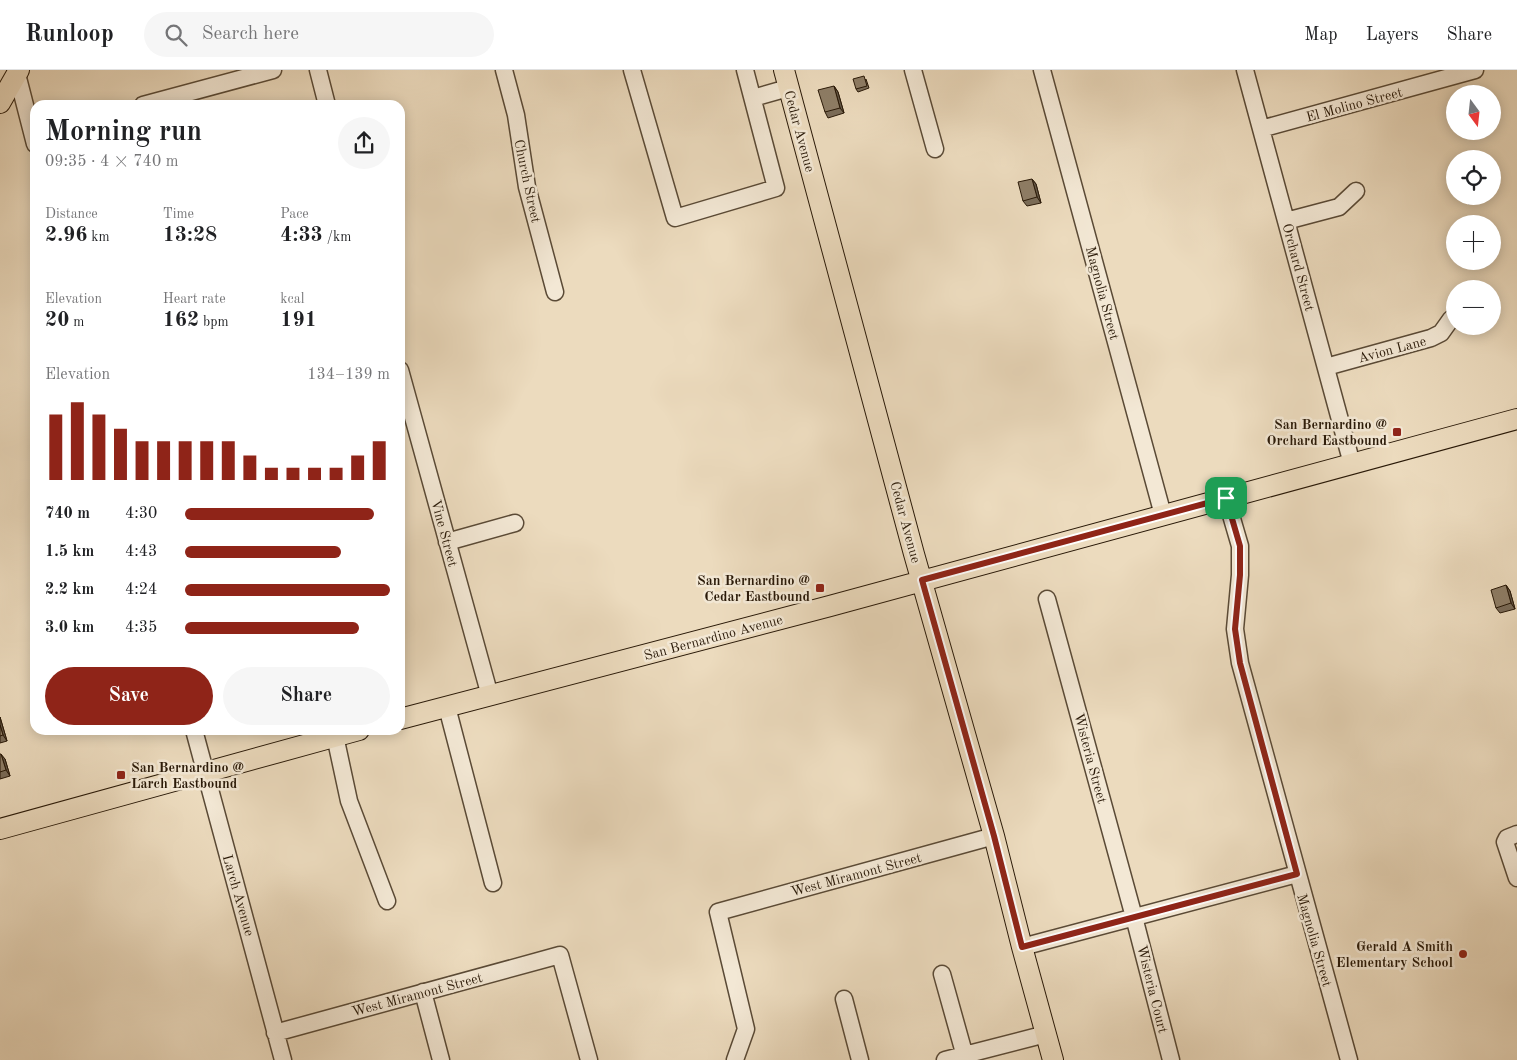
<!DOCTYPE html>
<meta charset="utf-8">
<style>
body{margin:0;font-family:"Old Standard TT",serif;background:#f6f6f6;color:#202124;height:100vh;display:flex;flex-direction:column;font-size:19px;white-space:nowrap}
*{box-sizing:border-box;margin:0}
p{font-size:16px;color:#757577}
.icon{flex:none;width:28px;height:28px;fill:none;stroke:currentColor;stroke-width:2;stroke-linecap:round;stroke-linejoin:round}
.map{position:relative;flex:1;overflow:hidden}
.sheet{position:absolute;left:30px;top:30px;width:375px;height:635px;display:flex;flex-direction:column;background:#fff;border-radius:15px;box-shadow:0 2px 12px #0003}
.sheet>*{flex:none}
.needle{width:32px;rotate:165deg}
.buttons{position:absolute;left:1446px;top:15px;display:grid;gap:10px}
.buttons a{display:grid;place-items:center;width:55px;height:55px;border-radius:50%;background:#fff;box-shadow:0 2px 12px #0003;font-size:25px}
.pin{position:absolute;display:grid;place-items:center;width:42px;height:42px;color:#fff;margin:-21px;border-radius:10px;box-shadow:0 2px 8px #0006}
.round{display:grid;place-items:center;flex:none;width:52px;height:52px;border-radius:26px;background:#f6f6f6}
.headline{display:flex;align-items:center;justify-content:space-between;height:85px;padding:0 15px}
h1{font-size:28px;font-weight:800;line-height:38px}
.figures{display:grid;grid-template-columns:repeat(3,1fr);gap:8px;height:85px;padding:5px 15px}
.figures div{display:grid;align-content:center}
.figures b{font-size:21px;font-weight:800}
.figures small{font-size:14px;font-weight:400}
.figures p{font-size:14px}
.chart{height:140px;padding:10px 15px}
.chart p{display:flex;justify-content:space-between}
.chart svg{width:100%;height:90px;margin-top:5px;stroke:#8f2418;stroke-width:6}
.primary-button{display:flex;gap:10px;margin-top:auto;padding:10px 15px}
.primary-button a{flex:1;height:58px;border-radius:30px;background:#8f2418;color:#fff;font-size:20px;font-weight:800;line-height:58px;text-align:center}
.primary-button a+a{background:#f6f6f6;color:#202124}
ul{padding:0 15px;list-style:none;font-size:16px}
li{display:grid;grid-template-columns:80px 60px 1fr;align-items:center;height:38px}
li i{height:12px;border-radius:6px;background:#8f2418}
header{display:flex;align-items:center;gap:30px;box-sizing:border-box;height:70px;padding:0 25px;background:#fff;border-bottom:1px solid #e0e0e0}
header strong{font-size:24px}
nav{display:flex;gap:28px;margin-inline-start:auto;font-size:18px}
.search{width:350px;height:45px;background:#f6f6f6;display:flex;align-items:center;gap:12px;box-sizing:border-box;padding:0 18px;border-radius:28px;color:#757577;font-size:19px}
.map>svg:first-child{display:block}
</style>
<header>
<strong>Runloop</strong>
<div class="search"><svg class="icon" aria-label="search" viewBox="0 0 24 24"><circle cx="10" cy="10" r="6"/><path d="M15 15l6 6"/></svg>Search here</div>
<nav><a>Map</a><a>Layers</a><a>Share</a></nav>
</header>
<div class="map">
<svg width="1517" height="990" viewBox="0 0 1517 990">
<rect width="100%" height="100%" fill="#ecdbbe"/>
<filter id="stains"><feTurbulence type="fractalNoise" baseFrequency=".004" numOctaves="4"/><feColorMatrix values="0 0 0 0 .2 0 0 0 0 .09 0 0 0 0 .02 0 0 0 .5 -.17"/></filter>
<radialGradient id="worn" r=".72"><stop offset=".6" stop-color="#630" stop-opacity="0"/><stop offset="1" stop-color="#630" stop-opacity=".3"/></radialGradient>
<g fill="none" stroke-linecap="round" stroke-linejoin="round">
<g stroke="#5a4a36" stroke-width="19">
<path id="minor" d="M16,0L35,74
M318,0L327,35
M504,0L516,45L527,117L555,222
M632,0L675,148L776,118L745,0
M913,0L935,79
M1042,0L1163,445
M1245,0L1352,394
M753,28L788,18
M143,35L273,0
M1261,59L1475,0
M1286,151L1339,137L1356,121
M1326,297L1431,268L1441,263L1451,249
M400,300L490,626
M1226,428L1240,476V505L1235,559L1240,593L1349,990
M447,472L515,453
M1047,529L1134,847L1171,990
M447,637L493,813
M194,660L283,990
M335,666L349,731L387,831
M1517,764L1507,768L1505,772L1517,808
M1022,877L1297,804
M942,904L966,990
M423,922L441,990
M844,929L860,990
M275,963L560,885L589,990
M735,990L746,959L718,842L994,766
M945,990L1046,964"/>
</g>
<g stroke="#291908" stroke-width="22">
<path id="major" d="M784,0L914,484L994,766L1022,877L1053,990
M0,33L19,0
M400,649L830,536L1517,349
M0,759L359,660"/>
</g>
<use href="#minor" stroke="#f3e8d5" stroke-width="16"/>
<use href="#major" stroke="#ecdbbe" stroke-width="20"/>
</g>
<path fill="#7a6c59" stroke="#291908" d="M866,9L869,18L858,22L856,19Z
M834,16L838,22L844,43L828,48L825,42Z
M1032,109L1036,114L1041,133L1027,136L1023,131Z
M1477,126L1478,132L1468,134L1467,131Z
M1506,515L1510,521L1515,539L1500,543L1496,538Z
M0,647L7,671L0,673Z
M0,684L5,689L10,706L0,709Z"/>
<path fill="#635848" stroke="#291908" d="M834,16L838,22L844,43L840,38Z
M1032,109L1036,114L1041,133L1037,127Z
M1506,515L1510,521L1515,539L1511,533Z
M0,647L7,671L3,665L0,655Z
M1,684L5,689L10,706L6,700Z"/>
<path fill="#8e7e67" stroke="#291908" d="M864,6L867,16L856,19L853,9Z
M834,16L840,38L825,42L818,20Z
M1032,109L1037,127L1023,131L1018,112Z
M1465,126H1476V129L1467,131Z
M1506,515L1511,533L1496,538L1491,520Z
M0,655L3,665L0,666Z
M0,684H1L6,700L0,702Z"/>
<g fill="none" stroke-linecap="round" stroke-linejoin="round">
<g stroke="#fff" stroke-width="10">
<path id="route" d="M1226,428L1240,476V505L1235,559L1240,593L1297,804L1022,877L994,766L922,510Z"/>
</g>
<use href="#route" stroke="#8f2418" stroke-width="6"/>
</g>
<g fill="#8f2418" stroke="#f3e8d5" stroke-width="2">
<rect x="1392" y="357" width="10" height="10" rx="2.5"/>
<rect x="815" y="513" width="10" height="10" rx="2.5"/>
<rect x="116" y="700" width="10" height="10" rx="2.5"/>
<circle cx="1463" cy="884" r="5"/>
</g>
<g text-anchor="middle" stroke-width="5" stroke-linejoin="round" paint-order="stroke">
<g font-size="14" fill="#291908" stroke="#f3e8d5">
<text transform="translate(1354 34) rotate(-15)" y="5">El Molino Street</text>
<text transform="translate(800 61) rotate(75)" y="5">Cedar Avenue</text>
<text transform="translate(528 111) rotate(78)" y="5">Church Street</text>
<text transform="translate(1299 197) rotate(75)" y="5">Orchard Street</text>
<text transform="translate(1103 223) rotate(75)" y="5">Magnolia Street</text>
<text transform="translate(1392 279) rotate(-15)" y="5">Avion Lane</text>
<text transform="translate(906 452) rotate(75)" y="5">Cedar Avenue</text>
<text transform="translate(445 463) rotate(75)" y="5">Vine Street</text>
<text transform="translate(713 567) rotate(-15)" y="5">San Bernardino Avenue</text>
<text transform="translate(1091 688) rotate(75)" y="5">Wisteria Street</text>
<text transform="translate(856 804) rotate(-15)" y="5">West Miramont Street</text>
<text transform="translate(239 825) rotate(74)" y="5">Larch Avenue</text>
<text transform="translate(1315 870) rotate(74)" y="5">Magnolia Street</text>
<text transform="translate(1153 919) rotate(76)" y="5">Wisteria Court</text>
<text transform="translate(417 924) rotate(-15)" y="5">West Miramont Street</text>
</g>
<g font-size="14" font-weight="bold" fill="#291908" stroke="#f3e8d5" text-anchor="end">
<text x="1387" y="359">San Bernardino @<tspan x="1387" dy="16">Orchard Eastbound</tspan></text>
<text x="810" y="515">San Bernardino @<tspan x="810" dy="16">Cedar Eastbound</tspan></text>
<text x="131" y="702" text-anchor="start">San Bernardino @<tspan x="131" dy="16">Larch Eastbound</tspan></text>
<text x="1453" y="881">Gerald A Smith<tspan x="1453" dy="16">Elementary School</tspan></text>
</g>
</g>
<rect width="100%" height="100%" filter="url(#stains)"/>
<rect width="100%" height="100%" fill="url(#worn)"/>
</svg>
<div class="buttons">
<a><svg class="needle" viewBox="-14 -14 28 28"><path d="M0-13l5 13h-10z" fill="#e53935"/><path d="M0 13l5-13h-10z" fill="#757577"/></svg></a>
<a><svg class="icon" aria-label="locate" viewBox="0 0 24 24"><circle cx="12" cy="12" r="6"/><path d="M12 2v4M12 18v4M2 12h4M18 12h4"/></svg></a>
<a>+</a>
<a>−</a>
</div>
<div class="pin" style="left:1226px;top:428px;background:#1e9e55"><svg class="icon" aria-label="arrive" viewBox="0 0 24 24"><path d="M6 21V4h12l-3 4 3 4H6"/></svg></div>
<section class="sheet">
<div class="headline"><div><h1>Morning run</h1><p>09:35 · 4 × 740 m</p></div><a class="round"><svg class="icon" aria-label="share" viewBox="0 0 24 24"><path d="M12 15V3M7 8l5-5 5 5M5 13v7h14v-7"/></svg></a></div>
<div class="figures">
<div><p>Distance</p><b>2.96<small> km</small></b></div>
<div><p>Time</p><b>13:28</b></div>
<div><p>Pace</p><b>4:33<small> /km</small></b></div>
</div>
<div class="figures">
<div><p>Elevation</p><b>20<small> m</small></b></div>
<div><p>Heart rate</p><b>162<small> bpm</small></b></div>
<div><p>kcal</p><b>191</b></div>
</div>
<div class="chart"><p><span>Elevation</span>134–139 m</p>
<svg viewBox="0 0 160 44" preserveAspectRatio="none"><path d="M5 44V12M15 44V6M25 44V12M35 44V19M45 44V25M55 44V25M65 44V25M75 44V25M85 44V25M95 44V32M105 44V38M115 44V38M125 44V38M135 44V38M145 44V32M155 44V25"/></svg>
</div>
<ul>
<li><b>740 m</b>4:30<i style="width:92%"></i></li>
<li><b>1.5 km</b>4:43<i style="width:76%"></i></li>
<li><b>2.2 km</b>4:24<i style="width:100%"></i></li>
<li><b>3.0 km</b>4:35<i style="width:85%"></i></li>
</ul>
<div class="primary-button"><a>Save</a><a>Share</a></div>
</section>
</div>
